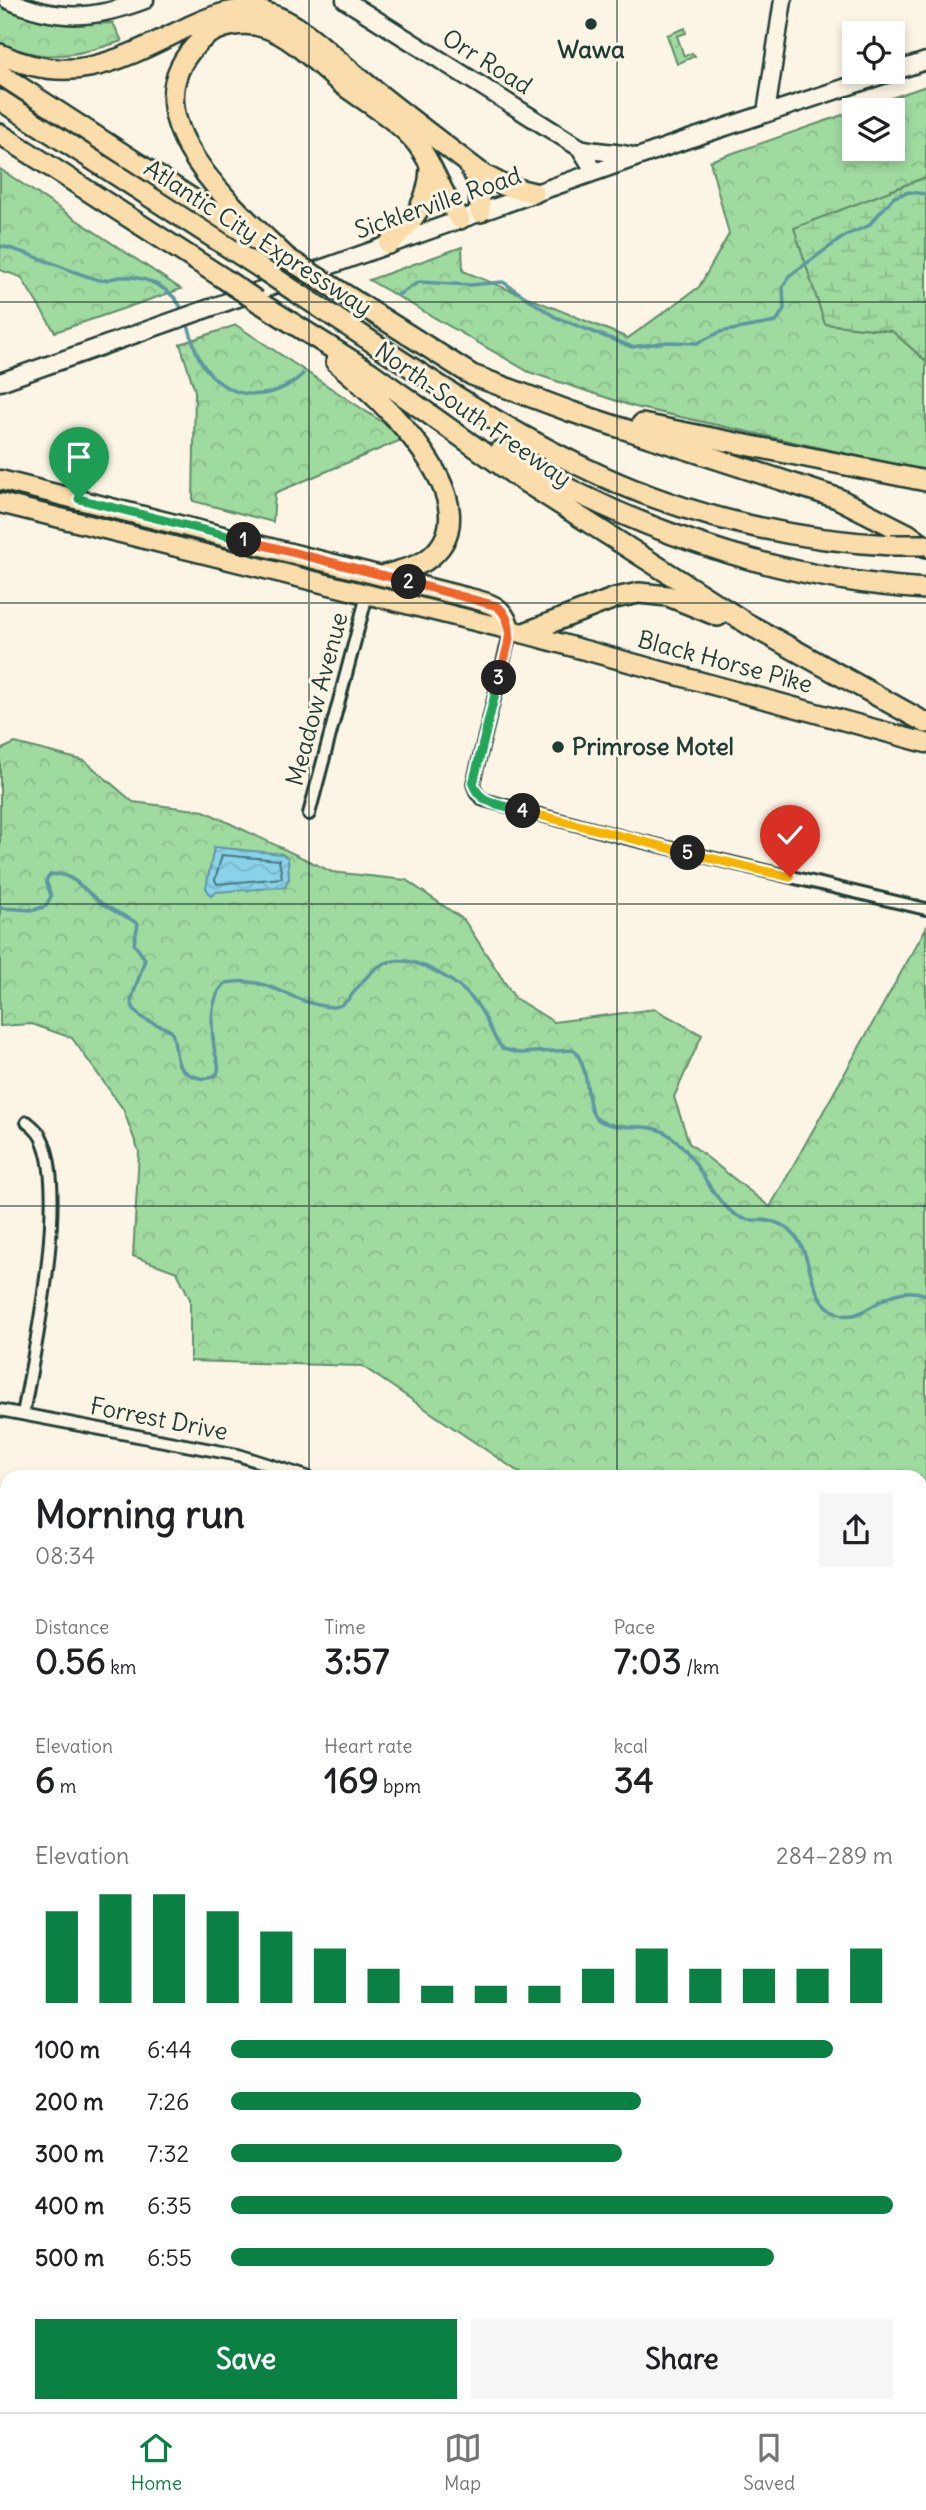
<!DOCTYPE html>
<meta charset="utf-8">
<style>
body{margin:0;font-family:Delius,sans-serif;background:#f6f6f6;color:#202124;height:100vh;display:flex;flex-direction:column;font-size:26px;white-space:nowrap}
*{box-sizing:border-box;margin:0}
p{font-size:23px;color:#757577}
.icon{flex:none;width:38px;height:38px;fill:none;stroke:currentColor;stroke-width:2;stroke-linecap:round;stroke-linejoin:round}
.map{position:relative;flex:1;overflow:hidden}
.details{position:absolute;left:0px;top:1470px;width:928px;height:943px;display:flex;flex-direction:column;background:#fff;border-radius:21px 21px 0 0;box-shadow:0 4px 10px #0003}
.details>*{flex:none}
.buttons{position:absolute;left:842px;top:21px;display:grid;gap:14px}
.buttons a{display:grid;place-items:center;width:63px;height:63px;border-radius:0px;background:#fff;box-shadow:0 4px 10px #0003;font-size:35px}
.pin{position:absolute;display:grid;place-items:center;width:60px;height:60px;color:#fff;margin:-72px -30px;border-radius:50% 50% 50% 0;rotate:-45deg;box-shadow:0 0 7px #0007}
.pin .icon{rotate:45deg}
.km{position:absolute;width:35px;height:35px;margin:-18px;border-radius:50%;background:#222;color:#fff;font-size:19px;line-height:35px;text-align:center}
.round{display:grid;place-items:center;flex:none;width:74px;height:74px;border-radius:0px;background:#f6f6f6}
.overview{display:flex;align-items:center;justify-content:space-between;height:119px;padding:0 35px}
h1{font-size:38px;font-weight:700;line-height:52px}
.figures{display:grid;grid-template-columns:repeat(3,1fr);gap:10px;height:119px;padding:7px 35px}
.figures div{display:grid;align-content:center}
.figures b{font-size:35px;font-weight:700}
.figures small{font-size:19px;font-weight:400}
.figures p{font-size:19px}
.chart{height:196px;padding:14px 35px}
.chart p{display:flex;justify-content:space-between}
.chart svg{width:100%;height:126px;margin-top:7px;stroke:#0b8043;stroke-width:6}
.cta{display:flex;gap:14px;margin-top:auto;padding:14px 35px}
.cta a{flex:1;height:80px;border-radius:0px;background:#0b8043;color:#fff;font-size:28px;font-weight:700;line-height:80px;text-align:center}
.cta a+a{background:#f6f6f6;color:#202124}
ul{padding:0 35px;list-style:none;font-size:23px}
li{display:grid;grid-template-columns:112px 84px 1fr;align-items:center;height:52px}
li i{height:18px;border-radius:9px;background:#0b8043}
.dock{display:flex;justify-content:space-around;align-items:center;height:98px;border-top:2px solid #e0e0e0;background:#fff;font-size:19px;color:#757577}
.dock a{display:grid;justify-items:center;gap:4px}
.dock .current{color:#0b8043}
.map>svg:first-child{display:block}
</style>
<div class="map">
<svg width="926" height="2412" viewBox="0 0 926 2412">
<defs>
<pattern id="green-dots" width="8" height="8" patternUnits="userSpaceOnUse" patternTransform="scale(1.75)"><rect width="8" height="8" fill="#9fda9f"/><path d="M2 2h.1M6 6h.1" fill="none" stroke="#88bc8a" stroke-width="1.8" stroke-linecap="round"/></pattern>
<pattern id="forest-crowns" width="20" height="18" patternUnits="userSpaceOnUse" patternTransform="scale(1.75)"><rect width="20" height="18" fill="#9fda9f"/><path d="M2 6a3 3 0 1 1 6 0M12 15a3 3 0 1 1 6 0" fill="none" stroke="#88bc8a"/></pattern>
<pattern id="wetland-marsh" width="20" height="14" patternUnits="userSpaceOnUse" patternTransform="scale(1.75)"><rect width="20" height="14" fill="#9fda9f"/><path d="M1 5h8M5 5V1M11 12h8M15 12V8" fill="none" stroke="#88bc8a"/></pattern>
<pattern id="water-waves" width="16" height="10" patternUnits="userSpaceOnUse" patternTransform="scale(1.75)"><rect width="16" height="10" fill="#89d2ea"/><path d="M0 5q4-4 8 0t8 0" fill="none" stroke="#76b5c9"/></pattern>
</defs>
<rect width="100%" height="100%" fill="#fcf5e5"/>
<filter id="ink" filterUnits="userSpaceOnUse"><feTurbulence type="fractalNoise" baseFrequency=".0143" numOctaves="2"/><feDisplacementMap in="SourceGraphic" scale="14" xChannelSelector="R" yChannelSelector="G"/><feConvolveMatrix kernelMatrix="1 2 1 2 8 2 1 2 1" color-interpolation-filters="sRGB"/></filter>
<g filter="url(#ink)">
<path fill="url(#green-dots)" stroke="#5f8c6a" stroke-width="2" d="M685,28L686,33L677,36L684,56L692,53L695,56L677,64L667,35Z
M0,1496L7,1497V1768L0,1764Z
M921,2032L926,2036V2208H921Z
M436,2406H637L636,2412H434Z"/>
<path fill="url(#forest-crowns)" stroke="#5f8c6a" stroke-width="2" d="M0,6C35,25 74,24 113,23L122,41C80,55 42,64 0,43Z
M926,86V177L795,228L825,324L892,331L926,361V471L635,407L529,372L369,280L462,247L463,271L628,338L699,287L729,234L710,161L854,111V149H892V110H857Z
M0,169L181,289L55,332L21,277L0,270Z
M236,325L406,438L275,493L273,522L193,501L195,391L180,344Z
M15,743L85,761L133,802L204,811L332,872L406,880L464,920L515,998L554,1022L655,1009L702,1035L674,1097L689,1143L770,1207L926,928V1534L921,1536L920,1477H526L362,1366L190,1361V1299L177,1272L133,1256L139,1152L123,1109L72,1038L32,1024L0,1026V750Z"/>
<path fill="url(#wetland-marsh)" stroke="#5f8c6a" stroke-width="2" d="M926,177V361L892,331L825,324L794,228Z"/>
<path fill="url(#water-waves)" stroke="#5f96a1" stroke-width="2" d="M214,847L282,854L288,858L289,879L285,887L216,892L211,896L206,888Z
M0,1506L7,1508V1685L0,1683Z"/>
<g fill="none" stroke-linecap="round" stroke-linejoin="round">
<path stroke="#49797d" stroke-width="2" d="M222,855L279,860L282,878L217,884L215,880Z"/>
<path stroke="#5f96a1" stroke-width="3.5" d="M0,246C35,253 65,271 99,280C107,282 113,277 120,277C146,275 174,289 183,312
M398,295L419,282L470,285L503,282L555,317L632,347L668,342L698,343L720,332L776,322L784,309L783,287L789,276L846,235L868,226L894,197L909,192L926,194
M187,323C193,338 195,356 206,369C233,403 274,401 303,374
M0,908L34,910L46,906L51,896L46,880L50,875C72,870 86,893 103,904C114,912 127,916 138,924L134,944L145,959L131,1001C136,1022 156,1022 171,1031C180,1049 169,1069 196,1077C204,1080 210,1079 217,1074C221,1064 215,1057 214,1047C211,1027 209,997 226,983C269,974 292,1005 333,1007C357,1008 364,948 415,963C440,971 469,989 482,1012C489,1024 494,1040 503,1049L519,1053L574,1050C592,1070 584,1109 597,1119C618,1133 643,1121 664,1132C696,1149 705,1192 733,1213C753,1229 771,1209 795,1236C814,1258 807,1299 837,1313C866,1327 885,1279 926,1295"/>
<g stroke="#1f3d34" stroke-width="16">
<path id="street" d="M511,630L473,784L477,794L484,800L627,838L926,909
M309,814L367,595
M0,1410L238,1455L307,1477
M23,1414C34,1354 69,1190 41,1137C38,1131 32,1126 27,1122
M920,1736L926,1726
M920,1764L926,1767
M0,1857L7,1860
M926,1887V1919
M920,2346H926
M347,2412L349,2406
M733,2412L736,2406"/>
</g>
<g stroke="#1f3d34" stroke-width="21">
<path id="secondary" d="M8,0C58,22 95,19 145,0
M345,0L580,148L595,172
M892,72L926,61
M766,113L783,0
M580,148C599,153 616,151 636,157
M0,382L683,141L892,72"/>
</g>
<g stroke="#1f3d34" stroke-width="23">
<path id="primary" d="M0,480L457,595C484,602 502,601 511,630
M0,503L511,630L926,743"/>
</g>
<g stroke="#1f3d34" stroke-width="24">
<path id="highway" d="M0,54C74,89 123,58 190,26C214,15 241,5 267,13C302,23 330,55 358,77C399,111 442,143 484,175L505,186L534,193
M0,74L259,242
M0,100L262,269
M0,134L223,278
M469,165L479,184L480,212
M389,244C413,222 429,202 430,168
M287,258C235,208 121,114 201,40C218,25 245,20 266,28C295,38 319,66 343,85C367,103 400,121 418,145C435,168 442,196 460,219
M325,282L472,375L572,412L837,498L908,534L926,547
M296,292C395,356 494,427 602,476C691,517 793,540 891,545
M257,301L370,372L519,478L748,624L926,723
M336,362C377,395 502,509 425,561C413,568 398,571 385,575
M642,424L926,481
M500,451C631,529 773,579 926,589
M524,633L615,598L639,593L668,596L718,616"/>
</g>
<use href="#street" stroke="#fcf5e5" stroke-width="10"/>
<use href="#secondary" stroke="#fcf5e5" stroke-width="16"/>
<use href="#primary" stroke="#faddab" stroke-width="18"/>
<use href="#highway" stroke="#faddab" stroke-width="19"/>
<g stroke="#1f3d34" stroke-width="24" stroke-linecap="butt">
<path id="highway-bridge" d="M287,258L325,282
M262,269L296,292
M223,278L257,301
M891,545H926"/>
</g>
<use href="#highway-bridge" stroke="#faddab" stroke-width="19"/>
</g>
</g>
<g fill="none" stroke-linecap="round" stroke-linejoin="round" filter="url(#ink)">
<g stroke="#fff" stroke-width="14">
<path id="split-1" d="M79,499L244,540"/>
</g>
<g stroke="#fff" stroke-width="14">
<path id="split-2" d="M244,540L409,582"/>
</g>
<g stroke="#fff" stroke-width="14">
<path id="split-3" d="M409,582L497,606C520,625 505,653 499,678"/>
</g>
<g stroke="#fff" stroke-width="14">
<path id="split-4" d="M499,678L473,784C480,805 504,805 523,811"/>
</g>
<g stroke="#fff" stroke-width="14">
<path id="split-5" d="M523,811L688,853"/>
</g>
<g stroke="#fff" stroke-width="14">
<path id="split-6" d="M688,853L790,877"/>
</g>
<use href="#split-1" stroke="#22a559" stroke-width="9"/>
<use href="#split-2" stroke="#f0652b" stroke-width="9"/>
<use href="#split-3" stroke="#f0652b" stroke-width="9"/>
<use href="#split-4" stroke="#22a559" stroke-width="9"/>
<use href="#split-5" stroke="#f5b400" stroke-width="9"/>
<use href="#split-6" stroke="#f5b400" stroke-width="9"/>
</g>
<path fill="none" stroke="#1f3d34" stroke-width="2" stroke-opacity="0.55" d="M309,0V1477M617,0V1477M0,302H926M0,603H926M0,904H926M0,1206H926M0,1507H7M920,1507H926M0,1809H7M920,1809H926M0,2110H7M920,2110H926M309,2406V2412M617,2406V2412"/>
<g fill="#1f3d34" stroke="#fcf5e5" stroke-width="2.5">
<circle cx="591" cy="24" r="7"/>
<circle cx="558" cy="747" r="7"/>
</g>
<g text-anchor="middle" stroke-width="6" stroke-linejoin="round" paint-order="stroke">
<g font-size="24" font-weight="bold" fill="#1f3d34" stroke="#fcf5e5">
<text x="591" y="58">Wawa</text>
<text x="572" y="755" text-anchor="start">Primrose Motel</text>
</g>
<g font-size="24" fill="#1f3d34" stroke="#fcf5e5">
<text transform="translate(487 62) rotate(32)" y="8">Orr Road</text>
<text transform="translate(438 203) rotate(-19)" y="8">Sicklerville Road</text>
<text transform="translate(258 238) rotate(33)" y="8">Atlantic City Expressway</text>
<text transform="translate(473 415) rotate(35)" y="8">North-South Freeway</text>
<text transform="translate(725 662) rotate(15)" y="8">Black Horse Pike</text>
<text transform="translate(317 699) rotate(-75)" y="8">Meadow Avenue</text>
<text transform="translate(159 1419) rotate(11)" y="8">Forrest Drive</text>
</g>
</g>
</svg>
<div class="buttons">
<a><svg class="icon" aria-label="locate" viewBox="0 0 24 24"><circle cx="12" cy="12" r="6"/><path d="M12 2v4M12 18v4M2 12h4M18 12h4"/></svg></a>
<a><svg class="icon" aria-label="layers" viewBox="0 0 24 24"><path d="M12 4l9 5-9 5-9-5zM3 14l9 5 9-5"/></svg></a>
</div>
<div class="pin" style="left:79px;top:499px;background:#1e9e55"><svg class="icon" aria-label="arrive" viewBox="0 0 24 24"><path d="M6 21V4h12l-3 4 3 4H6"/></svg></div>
<div class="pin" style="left:790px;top:877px;background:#d93025"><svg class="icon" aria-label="check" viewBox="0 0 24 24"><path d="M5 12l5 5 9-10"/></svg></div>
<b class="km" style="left:244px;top:540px">1</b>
<b class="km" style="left:409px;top:582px">2</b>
<b class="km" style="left:499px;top:678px">3</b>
<b class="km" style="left:523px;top:811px">4</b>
<b class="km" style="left:688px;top:853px">5</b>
<section class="details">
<div class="overview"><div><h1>Morning run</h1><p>08:34</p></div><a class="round"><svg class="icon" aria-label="share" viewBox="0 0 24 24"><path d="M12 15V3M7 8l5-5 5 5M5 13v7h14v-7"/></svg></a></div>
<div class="figures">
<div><p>Distance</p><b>0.56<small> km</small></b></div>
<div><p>Time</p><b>3:57</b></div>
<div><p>Pace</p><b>7:03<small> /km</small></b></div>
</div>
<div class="figures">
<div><p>Elevation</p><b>6<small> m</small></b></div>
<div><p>Heart rate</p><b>169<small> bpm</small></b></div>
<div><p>kcal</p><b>34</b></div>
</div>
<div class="chart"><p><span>Elevation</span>284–289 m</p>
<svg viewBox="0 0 160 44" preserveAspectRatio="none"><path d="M5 44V12M15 44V6M25 44V6M35 44V12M45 44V19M55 44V25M65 44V32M75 44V38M85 44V38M95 44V38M105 44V32M115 44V25M125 44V32M135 44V32M145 44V32M155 44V25"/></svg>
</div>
<ul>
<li><b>100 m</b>6:44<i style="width:91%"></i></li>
<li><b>200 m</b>7:26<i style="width:62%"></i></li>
<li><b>300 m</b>7:32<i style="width:59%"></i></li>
<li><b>400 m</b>6:35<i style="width:100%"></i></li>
<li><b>500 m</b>6:55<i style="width:82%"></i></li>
</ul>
<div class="cta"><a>Save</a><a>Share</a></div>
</section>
</div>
<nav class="dock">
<a class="current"><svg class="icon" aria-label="home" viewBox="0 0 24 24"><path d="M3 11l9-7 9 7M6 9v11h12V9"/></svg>Home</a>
<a><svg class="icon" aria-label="map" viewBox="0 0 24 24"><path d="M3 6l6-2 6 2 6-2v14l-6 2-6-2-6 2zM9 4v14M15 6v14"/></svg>Map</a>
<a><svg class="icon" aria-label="saved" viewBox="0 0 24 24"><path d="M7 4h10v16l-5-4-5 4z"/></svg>Saved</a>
</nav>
